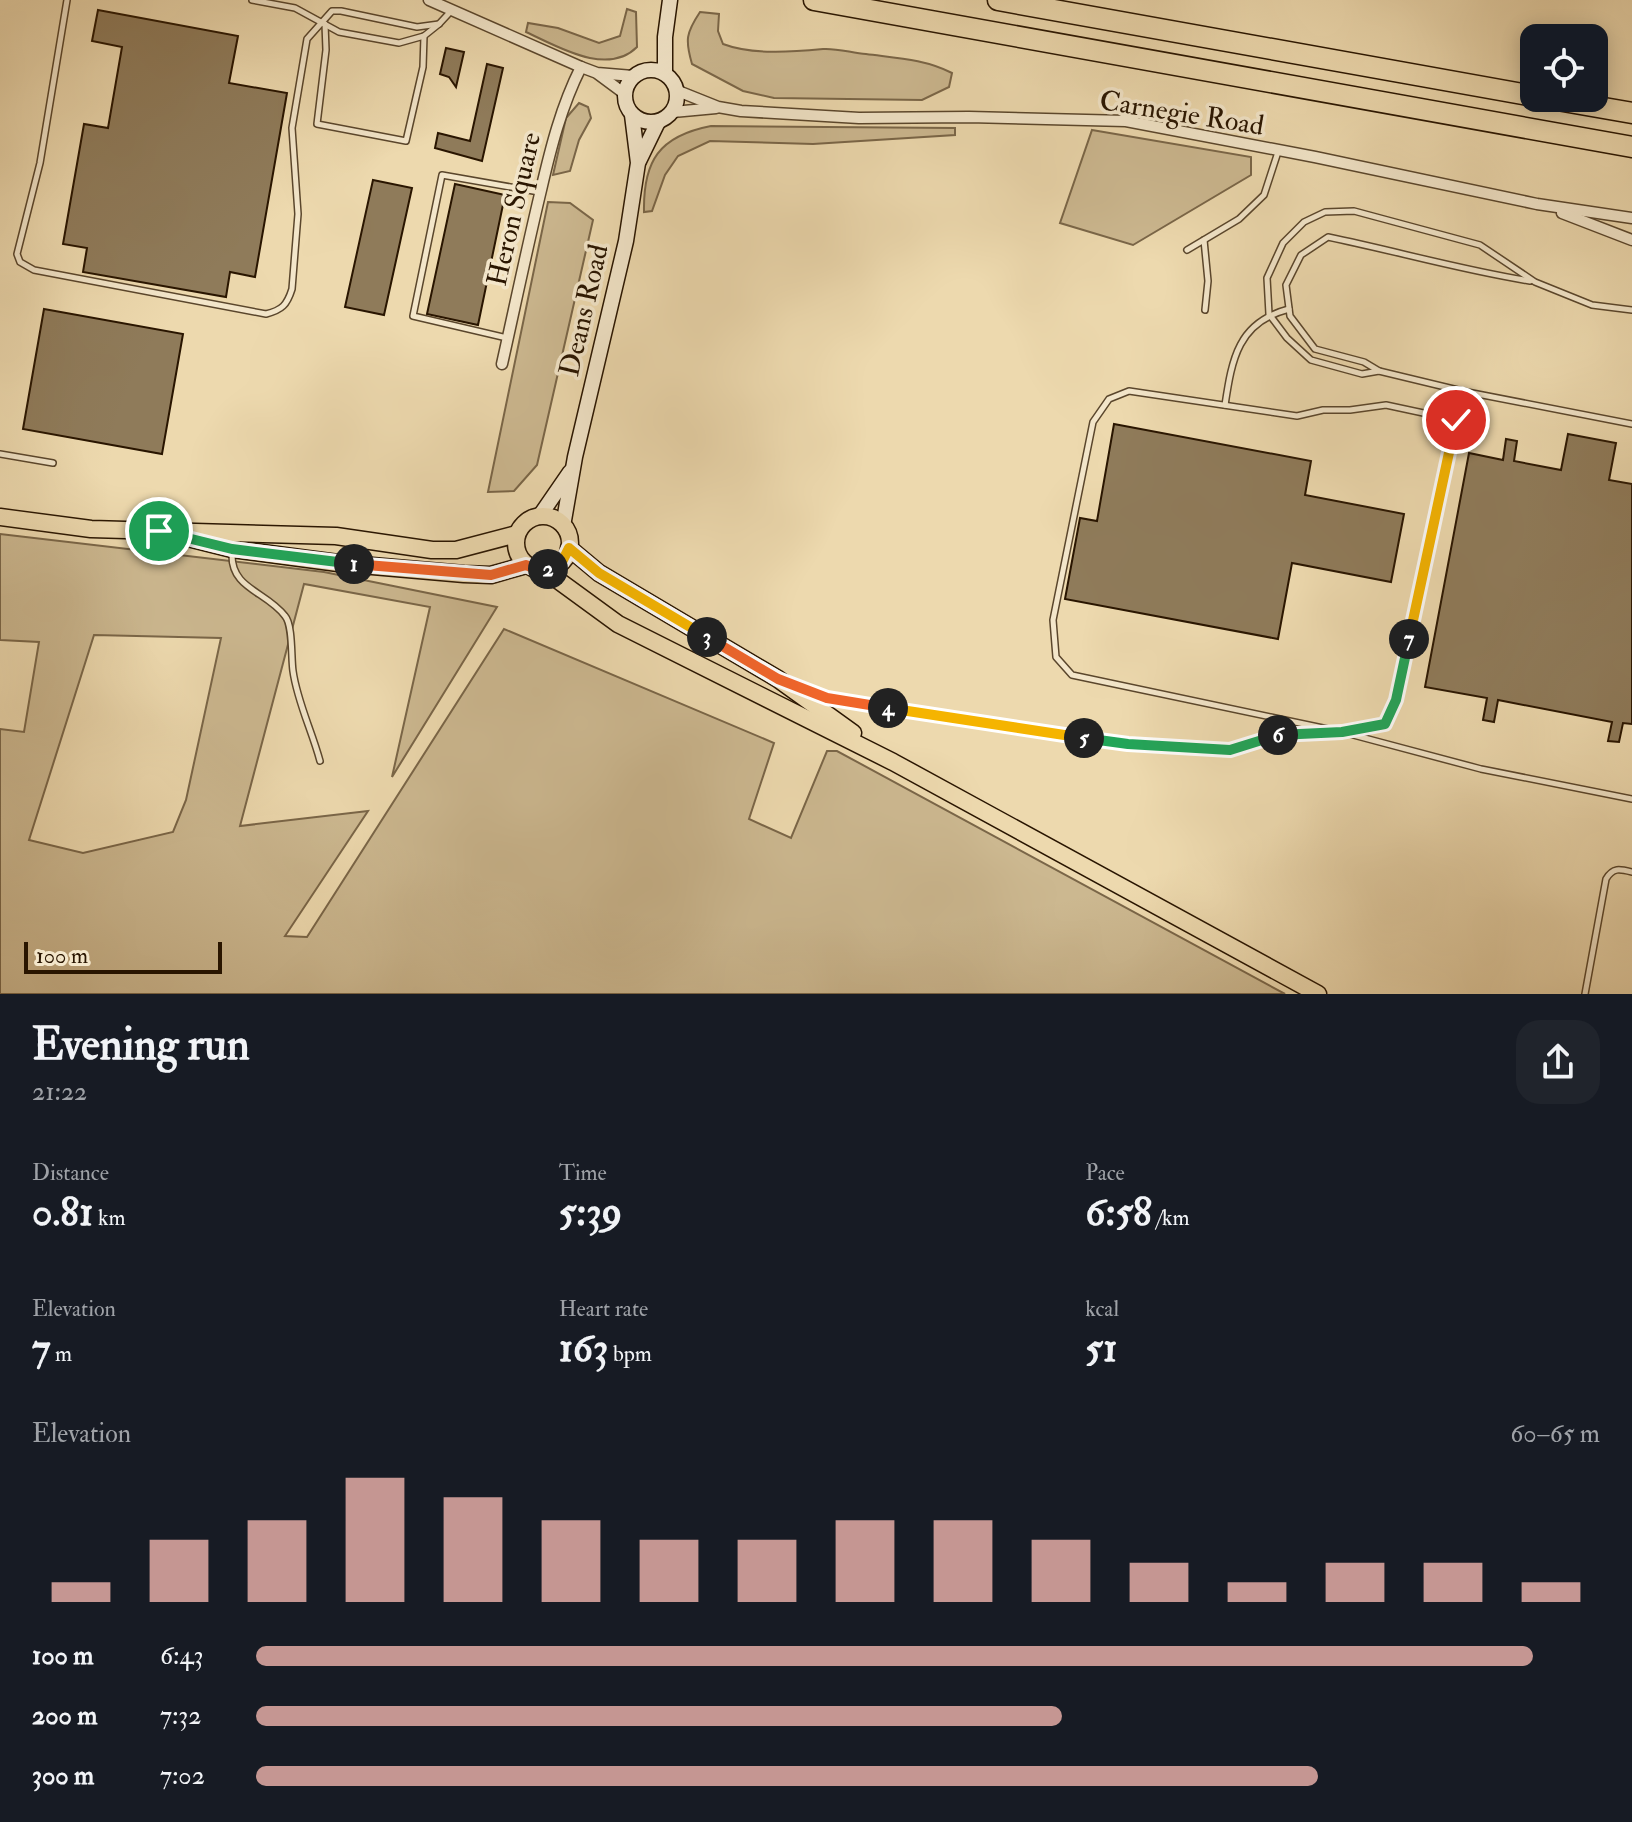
<!DOCTYPE html>
<meta charset="utf-8">
<style>
body{margin:0;font-family:"IM FELL Double Pica",serif;background:#20242c;color:#f1f3f6;height:100vh;display:flex;flex-direction:column;font-size:30px;white-space:nowrap}
*{box-sizing:border-box;margin:0}
p{font-size:26px;color:#9ea1a6}
.icon{flex:none;width:44px;height:44px;fill:none;stroke:currentColor;stroke-width:2;stroke-linecap:round;stroke-linejoin:round}
.map{position:relative;height:994px;overflow:hidden}
.drawer{display:flex;flex-direction:column;background:#171b24;flex:1}
.drawer>*{flex:none}
.controls{position:absolute;left:1520px;top:24px;display:grid;gap:16px}
.controls a{display:grid;place-items:center;width:88px;height:88px;border-radius:16px;background:#171b24;box-shadow:0 4px 20px #0003;font-size:40px}
.scale{position:absolute;left:24px;bottom:20px;width:198px;box-sizing:border-box;padding-left:8px;border:4px solid #291500;border-top:0;font-size:22px;line-height:28px;white-space:nowrap;color:#291500;-webkit-text-stroke:6px #f3e6ca;paint-order:stroke}
.pin{position:absolute;display:grid;place-items:center;width:68px;height:68px;color:#fff;margin:-34px;border:4px solid #fff;border-radius:50%;box-shadow:0 2px 8px #0007}
.km{position:absolute;width:40px;height:40px;margin:-20px;border-radius:50%;background:#222;color:#fff;font-size:22px;line-height:40px;text-align:center}
.round{display:grid;place-items:center;flex:none;width:84px;height:84px;border-radius:24px;background:#20242c}
.summary{display:flex;align-items:center;justify-content:space-between;height:136px;padding:0 32px}
h1{font-size:44px;font-weight:700;line-height:60px}
.stats{display:grid;grid-template-columns:repeat(3,1fr);gap:12px;height:136px;padding:8px 32px}
.stats div{display:grid;align-content:center}
.stats b{font-size:40px;font-weight:700}
.stats small{font-size:22px;font-weight:400}
.stats p{font-size:22px}
.chart{height:224px;padding:16px 32px}
.chart p{display:flex;justify-content:space-between}
.chart svg{width:100%;height:144px;margin-top:8px;stroke:#c59692;stroke-width:6}
ul{padding:0 32px;list-style:none;font-size:26px}
li{display:grid;grid-template-columns:128px 96px 1fr;align-items:center;height:60px}
li i{height:20px;border-radius:10px;background:#c59692}
.map>svg:first-child{display:block}
</style>
<div class="map">
<svg width="1632" height="994" viewBox="0 0 1632 994">
<rect width="100%" height="100%" fill="#edd9ae"/>
<filter id="stains"><feTurbulence type="fractalNoise" baseFrequency=".0025" numOctaves="4"/><feColorMatrix values="0 0 0 0 .2 0 0 0 0 .09 0 0 0 0 .02 0 0 0 .5 -.17"/></filter>
<radialGradient id="worn" r=".72"><stop offset=".6" stop-color="#630" stop-opacity="0"/><stop offset="1" stop-color="#630" stop-opacity=".3"/></radialGradient>
<!-- green -->
<g fill="#ccb890" stroke="#7a6648" stroke-width="2" fill-rule="evenodd">
<path d="M627,9L636,12L637,47C607,77 557,46 526,32L528,23L558,28L599,43L620,36Z"/>
<path d="M700,12L719,14L718,31L723,44C752,55 792,52 823,49C837,48 852,53 866,54C896,58 925,59 952,73L949,87L922,100L774,98L743,91L692,64C685,40 686,33 700,12Z"/>
<polygon points="579,103 588,107 591,118 579,140 570,171 553,175 566,118"/>
<path d="M711,126L955,128V135L813,144L710,141L678,156L665,175L652,211L644,212C643,161 659,136 711,126Z"/>
<polygon points="1092,130 1251,157 1251,175 1133,245 1060,223"/>
<polygon points="548,202 570,203 593,220 537,465 514,491 488,492"/>
<path d="M0,534L324,572L497,607L392,777L430,607L304,584L240,826L368,811L285,936L307,937L504,629L774,743L749,819L791,838L827,751H837L1285,994H0V729L24,732L39,642L0,640ZM94,635L221,638L186,800L173,832L83,853L29,840Z"/>
</g>
<!-- building -->
<g fill="#8f7b5a" stroke="#291500" stroke-width="2">
<polygon points="98,10 238,36 229,83 287,93 255,277 230,272 226,297 83,272 87,248 63,244 84,124 108,128 122,47 92,41"/>
<polygon points="446,48 464,52 456,87 449,77 440,74"/>
<polygon points="487,64 503,68 482,161 435,148 438,133 470,141"/>
<polygon points="373,180 412,188 384,315 345,307"/>
<polygon points="455,184 505,195 478,325 427,314"/>
<polygon points="44,309 183,334 162,454 23,429"/>
<polygon points="1114,424 1311,461 1305,495 1404,514 1391,582 1292,563 1278,639 1065,599 1080,518 1097,521"/>
<polygon points="1568,434 1616,443 1609,480 1632,484 1632,724 1623,723 1619,742 1608,741 1612,722 1498,700 1494,722 1483,720 1487,698 1425,687 1469,453 1503,460 1506,439 1517,441 1514,461 1561,470"/>
</g>
<g fill="none" stroke-linecap="round" stroke-linejoin="round">
<defs>
<g id="lane">
<path d="M67,0L40,163L17,254L20,262L34,270L266,314C282,310 287,305 292,289L298,214L292,128L307,39L332,11H341L417,27L439,24"/>
<polyline points="252,0 295,8 339,32 399,43 424,36 439,24 452,10"/>
<polyline points="325,24 326,50 317,124 406,141 423,67 424,36"/>
<polyline points="1204,240 1208,281 1205,310"/>
<polyline points="1187,250 1239,219 1264,195 1278,152"/>
<polyline points="507,338 413,316 442,175 539,192"/>
<polyline points="1379,371 1362,374 1311,360 1287,338 1269,314 1267,278 1283,243 1304,222 1325,212 1354,211 1480,245 1535,282 1592,305 1632,310"/>
<path d="M1462,391L1379,371L1364,362L1315,349L1290,316L1286,285L1301,255L1328,237C1396,251 1461,270 1530,281"/>
<path d="M1225,405C1232,359 1238,322 1289,309"/>
<polyline points="1456,420 1386,405 1350,410 1323,410 1297,416 1129,391 1109,399 1093,422 1053,620 1056,657 1072,675 1342,732 1481,769 1632,799"/>
<polyline points="0,454 53,463"/>
<path d="M232,554C231,589 266,591 285,616C293,625 291,658 293,671C297,701 312,731 320,761"/>
<polyline points="801,688 827,698 857,703 1128,744 1230,750 1274,735 1331,733"/>
<polyline points="1345,732 1385,724 1396,700 1462,391 1632,424"/>
<path d="M1585,994L1606,879C1613,867 1620,869 1632,872"/>
</g>
<g id="street">
<polyline points="429,0 581,67 597,73 633,76"/>
<polyline points="598,74 625,94"/>
<polyline points="678,91 718,107 741,111 859,118 969,117 1126,121 1315,157 1537,204 1632,218"/>
<polyline points="673,112 716,108"/>
<polyline points="1562,213 1632,240"/>
<path d="M502,364C515,306 527,248 541,190C551,147 561,107 581,67"/>
</g>
<g id="secondary">
<circle cx="651" cy="96" r="26"/>
<polyline points="665,73 665,37 670,0"/>
<polyline points="639,161 658,122"/>
<polyline points="539,517 570,472"/>
<polyline points="563,526 575,457 626,241 638,163 632,115"/>
</g>
<g id="primary">
<circle cx="543" cy="543" r="27"/>
<polyline points="0,517 91,529 336,536 432,550 456,550 517,534"/>
<polyline points="192,539 232,549 338,563 464,574 491,575 526,565"/>
<polyline points="569,548 599,573 778,679 853,733"/>
<polyline points="544,570 618,624 893,762 1318,994"/>
</g>
<g id="highway">
<polyline points="814,0 1632,147"/>
<polyline points="998,0 1534,96"/>
<polyline points="1546,98 1632,113"/>
</g>
</defs>
<!-- lane casing -->
<use href="#lane" stroke="#5a462c" stroke-width="8"/>
<!-- street casing -->
<use href="#street" stroke="#5a462c" stroke-width="13"/>
<!-- secondary casing -->
<use href="#secondary" stroke="#291500" stroke-width="17"/>
<!-- primary casing -->
<use href="#primary" stroke="#291500" stroke-width="19"/>
<!-- highway casing -->
<use href="#highway" stroke="#291500" stroke-width="23"/>
<!-- lane -->
<use href="#lane" stroke="#f3e6ca" stroke-width="5"/>
<!-- street -->
<use href="#street" stroke="#f3e6ca" stroke-width="10"/>
<!-- secondary -->
<use href="#secondary" stroke="#f3e6ca" stroke-width="14"/>
<!-- primary -->
<use href="#primary" stroke="#edd9ae" stroke-width="16"/>
<!-- highway -->
<use href="#highway" stroke="#edd9ae" stroke-width="20"/>
</g>
<g fill="none" stroke-linecap="round" stroke-linejoin="round">
<defs>
<polyline id="split-1" points="159,531 232,549 354,564"/>
<polyline id="split-2" points="354,564 491,575 526,565 537,570 548,569"/>
<polyline id="split-3" points="548,569 562,562 569,548 599,573 707,637"/>
<polyline id="split-4" points="707,637 778,679 827,698 888,708"/>
<polyline id="split-5" points="888,708 1084,738"/>
<polyline id="split-6" points="1084,738 1128,744 1230,750 1278,735"/>
<polyline id="split-7" points="1278,735 1342,732 1385,724 1396,700 1409,639"/>
<polyline id="split-8" points="1409,639 1456,420"/>
</defs>
<!-- split-1 casing -->
<use href="#split-1" stroke="#fff" stroke-width="16"/>
<!-- split-2 casing -->
<use href="#split-2" stroke="#fff" stroke-width="16"/>
<!-- split-3 casing -->
<use href="#split-3" stroke="#fff" stroke-width="16"/>
<!-- split-4 casing -->
<use href="#split-4" stroke="#fff" stroke-width="16"/>
<!-- split-5 casing -->
<use href="#split-5" stroke="#fff" stroke-width="16"/>
<!-- split-6 casing -->
<use href="#split-6" stroke="#fff" stroke-width="16"/>
<!-- split-7 casing -->
<use href="#split-7" stroke="#fff" stroke-width="16"/>
<!-- split-8 casing -->
<use href="#split-8" stroke="#fff" stroke-width="16"/>
<!-- split-1 -->
<use href="#split-1" stroke="#22a559" stroke-width="10"/>
<!-- split-2 -->
<use href="#split-2" stroke="#f0652b" stroke-width="10"/>
<!-- split-3 -->
<use href="#split-3" stroke="#f5b400" stroke-width="10"/>
<!-- split-4 -->
<use href="#split-4" stroke="#f0652b" stroke-width="10"/>
<!-- split-5 -->
<use href="#split-5" stroke="#f5b400" stroke-width="10"/>
<!-- split-6 -->
<use href="#split-6" stroke="#22a559" stroke-width="10"/>
<!-- split-7 -->
<use href="#split-7" stroke="#22a559" stroke-width="10"/>
<!-- split-8 -->
<use href="#split-8" stroke="#f5b400" stroke-width="10"/>
</g>
<g text-anchor="middle" stroke-width="7" stroke-linejoin="round" paint-order="stroke">
<!-- street labels -->
<g font-size="28" fill="#291500" stroke="#f3e6ca">
<text transform="translate(1182 112) rotate(9)" y="10">Carnegie Road</text>
<text transform="translate(513 209) rotate(-77)" y="10">Heron Square</text>
<text transform="translate(583 310) rotate(-77)" y="10">Deans Road</text>
</g>
</g>
<rect width="100%" height="100%" filter="url(#stains)"/>
<rect width="100%" height="100%" fill="url(#worn)"/>
</svg>
<div class="controls">
<a><svg class="icon" aria-label="locate" viewBox="0 0 24 24"><circle cx="12" cy="12" r="6"/><path d="M12 2v4M12 18v4M2 12h4M18 12h4"/></svg></a>
</div>
<div class="scale">100 m</div>
<div class="pin" style="left:159px;top:531px;background:#1e9e55"><svg class="icon" aria-label="arrive" viewBox="0 0 24 24"><path d="M6 21V4h12l-3 4 3 4H6"/></svg></div>
<div class="pin" style="left:1456px;top:420px;background:#d93025"><svg class="icon" aria-label="check" viewBox="0 0 24 24"><path d="M5 12l5 5 9-10"/></svg></div>
<b class="km" style="left:354px;top:564px">1</b>
<b class="km" style="left:548px;top:569px">2</b>
<b class="km" style="left:707px;top:637px">3</b>
<b class="km" style="left:888px;top:708px">4</b>
<b class="km" style="left:1084px;top:738px">5</b>
<b class="km" style="left:1278px;top:735px">6</b>
<b class="km" style="left:1409px;top:639px">7</b>
</div>
<section class="drawer">
<div class="summary"><div><h1>Evening run</h1><p>21:22</p></div><a class="round"><svg class="icon" aria-label="share" viewBox="0 0 24 24"><path d="M12 15V3M7 8l5-5 5 5M5 13v7h14v-7"/></svg></a></div>
<div class="stats">
<div><p>Distance</p><b>0.81<small> km</small></b></div>
<div><p>Time</p><b>5:39</b></div>
<div><p>Pace</p><b>6:58<small> /km</small></b></div>
</div>
<div class="stats">
<div><p>Elevation</p><b>7<small> m</small></b></div>
<div><p>Heart rate</p><b>163<small> bpm</small></b></div>
<div><p>kcal</p><b>51</b></div>
</div>
<div class="chart"><p><span>Elevation</span>60–65 m</p>
<svg viewBox="0 0 160 44" preserveAspectRatio="none"><path d="M5 44V38M15 44V25M25 44V19M35 44V6M45 44V12M55 44V19M65 44V25M75 44V25M85 44V19M95 44V19M105 44V25M115 44V32M125 44V38M135 44V32M145 44V32M155 44V38"/></svg>
</div>
<ul>
<li><b>100 m</b>6:43<i style="width:95%"></i></li>
<li><b>200 m</b>7:32<i style="width:60%"></i></li>
<li><b>300 m</b>7:02<i style="width:79%"></i></li>
</ul>
</section>
